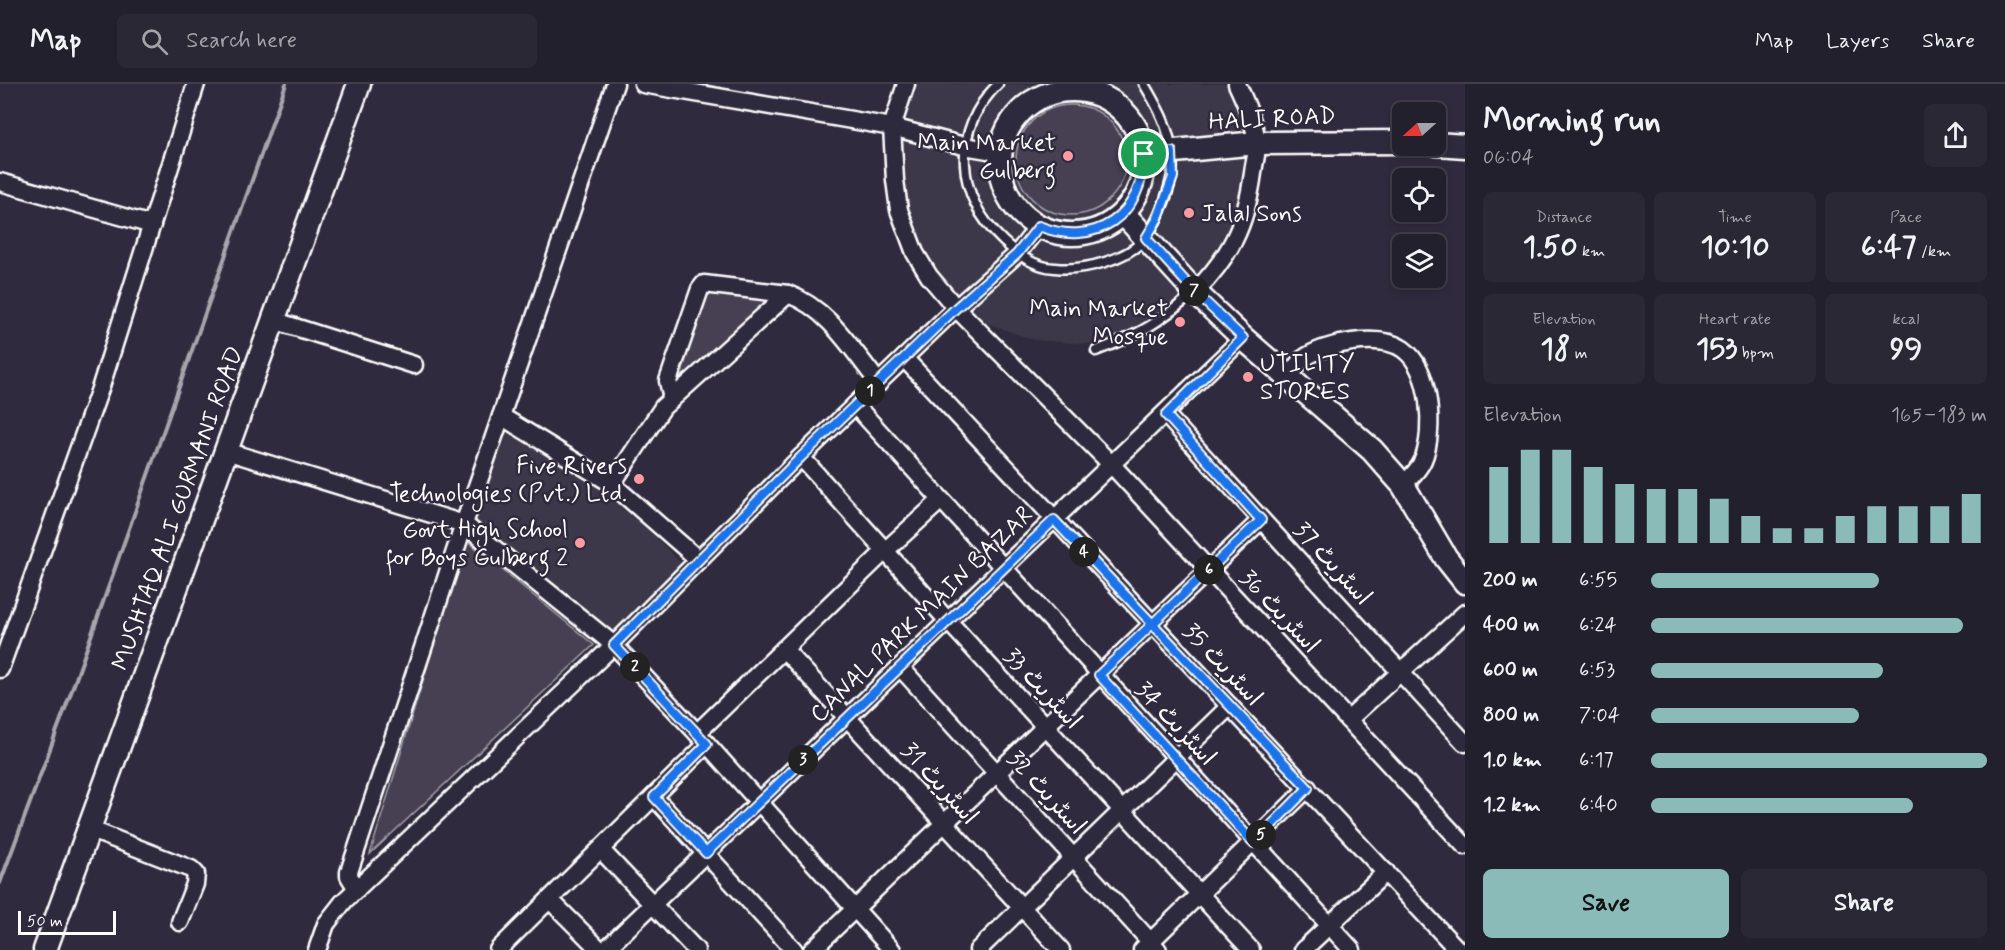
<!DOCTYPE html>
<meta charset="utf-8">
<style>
body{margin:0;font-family:Mynerve,"Playpen Sans Arabic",sans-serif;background:#2b2836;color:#f1f3f6;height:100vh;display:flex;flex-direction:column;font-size:22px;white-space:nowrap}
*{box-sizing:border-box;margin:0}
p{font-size:20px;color:#a3a3aa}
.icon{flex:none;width:33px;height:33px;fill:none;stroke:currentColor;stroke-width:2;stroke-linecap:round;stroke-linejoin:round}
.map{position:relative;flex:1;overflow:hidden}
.panel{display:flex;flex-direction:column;background:#23202e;width:540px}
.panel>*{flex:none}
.needle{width:39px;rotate:249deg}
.fabs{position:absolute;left:1392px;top:18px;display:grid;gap:12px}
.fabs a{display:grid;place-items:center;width:54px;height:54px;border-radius:9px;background:#23202e;box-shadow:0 3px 9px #0003,0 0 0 2px #403e4a;font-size:30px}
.scale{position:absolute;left:18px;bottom:15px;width:98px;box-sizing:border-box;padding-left:6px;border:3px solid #fff;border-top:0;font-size:16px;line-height:21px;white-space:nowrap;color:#fff;-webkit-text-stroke:4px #2f2a3d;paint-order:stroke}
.pin{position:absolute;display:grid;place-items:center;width:51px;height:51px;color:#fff;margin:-26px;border:3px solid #fff;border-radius:50%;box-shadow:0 2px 6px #0007}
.km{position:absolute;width:30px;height:30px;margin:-15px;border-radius:50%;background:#222;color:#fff;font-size:16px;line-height:30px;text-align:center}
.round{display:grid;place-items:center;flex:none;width:63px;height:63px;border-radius:9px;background:#2b2836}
.headline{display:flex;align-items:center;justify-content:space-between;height:102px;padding:0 18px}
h1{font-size:33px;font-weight:700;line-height:45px}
.figures{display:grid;grid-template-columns:repeat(3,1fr);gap:9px;height:102px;padding:6px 18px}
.figures div{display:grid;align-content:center;border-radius:9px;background:#2b2836;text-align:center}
.figures b{font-size:30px;font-weight:700}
.figures small{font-size:16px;font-weight:400}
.figures p{font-size:16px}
.chart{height:168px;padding:12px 18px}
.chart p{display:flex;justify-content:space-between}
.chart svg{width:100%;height:108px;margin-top:6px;stroke:#8bbbb9;stroke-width:6}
.cta{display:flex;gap:12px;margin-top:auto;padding:12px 18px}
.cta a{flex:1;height:69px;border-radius:9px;background:#8bbbb9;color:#111;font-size:24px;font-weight:700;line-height:69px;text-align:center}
.cta a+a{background:#2b2836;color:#f1f3f6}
ul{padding:0 18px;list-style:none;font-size:20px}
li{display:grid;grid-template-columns:96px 72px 1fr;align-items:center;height:45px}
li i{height:15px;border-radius:8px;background:#8bbbb9}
header{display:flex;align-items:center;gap:36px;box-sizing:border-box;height:84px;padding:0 30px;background:#23202e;border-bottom:2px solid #403e4a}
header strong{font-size:28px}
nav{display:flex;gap:33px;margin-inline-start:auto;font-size:21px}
.search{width:420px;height:54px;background:#2b2836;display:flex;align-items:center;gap:15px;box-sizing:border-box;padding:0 21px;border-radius:9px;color:#a3a3aa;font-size:22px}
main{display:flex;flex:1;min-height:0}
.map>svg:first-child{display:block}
</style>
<header>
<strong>Map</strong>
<div class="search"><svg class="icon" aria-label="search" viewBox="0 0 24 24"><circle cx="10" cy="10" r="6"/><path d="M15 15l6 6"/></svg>Search here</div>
<nav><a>Map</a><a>Layers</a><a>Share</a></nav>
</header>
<main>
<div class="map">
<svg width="1465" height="866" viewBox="0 0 1465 866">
<rect width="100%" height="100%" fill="#2f2a3d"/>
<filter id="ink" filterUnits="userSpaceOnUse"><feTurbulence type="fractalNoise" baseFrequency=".0167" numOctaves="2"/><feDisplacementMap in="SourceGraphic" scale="12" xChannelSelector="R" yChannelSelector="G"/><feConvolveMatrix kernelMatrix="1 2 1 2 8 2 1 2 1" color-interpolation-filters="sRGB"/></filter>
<g filter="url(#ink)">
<!-- built -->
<g fill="#3c3749">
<polygon points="903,0 1240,0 1257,89 1220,187 1183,223 1137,249 1086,260 1034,256 984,238 942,207 891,117"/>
<polygon points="504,345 621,418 682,480 615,550 472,438"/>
</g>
<!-- green -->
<g fill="#464152" stroke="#a2a0a8" stroke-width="1.5">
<circle cx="1071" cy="76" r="55"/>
<polygon points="706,204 776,215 680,299 701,210"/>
<polygon points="466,456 594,561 370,770"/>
</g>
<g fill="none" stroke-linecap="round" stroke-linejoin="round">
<!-- stream -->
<polyline stroke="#a7a6ad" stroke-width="4" points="0,799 72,606 286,0"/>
<defs>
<g id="lane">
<path d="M998,0C951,47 955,112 1003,157C1017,170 1034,183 1055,184C1083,187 1129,176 1147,152C1155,141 1160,129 1165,116C1171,99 1174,85 1172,67C1168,41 1157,22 1144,0"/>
<path d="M1096,267C1139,251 1160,238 1195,208"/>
</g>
<g id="street">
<polyline points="643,0 892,43 964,62 1000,68"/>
<polyline points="906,0 892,43 895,96 899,126 915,169 929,192 956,224 1112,381 1465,762"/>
<polyline points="0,98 152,141"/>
<path d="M1195,208C1231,171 1246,141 1253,89C1254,79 1258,67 1257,57C1254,38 1245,17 1237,0"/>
<polyline points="273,236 414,281"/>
<polyline points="904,274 1458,866"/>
<path d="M1290,293C1294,287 1297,279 1303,275C1324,259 1380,249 1403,265C1431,285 1435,347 1423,376C1419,386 1410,394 1403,401"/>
<path d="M672,315L668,297L700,205L704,200L788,210C829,225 852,266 879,299"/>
<polyline points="855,321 1352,866"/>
<polyline points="1166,331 1465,659"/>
<polyline points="501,332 612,400 699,476"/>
<polyline points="226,367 464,440 614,561 697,649 892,866"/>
<polyline points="801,373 948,537 1251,866"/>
<polyline points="612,400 663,323 788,210"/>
<polyline points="784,565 1061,866"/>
<polyline points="900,583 1158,866"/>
<polyline points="0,585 101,302 196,0"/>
<polyline points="1348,636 1465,529"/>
<polyline points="697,649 886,466 940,417"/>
<polyline points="654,713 794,866"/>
<polyline points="89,745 191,785 196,790 195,800 180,838"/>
<polyline points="601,766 696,866"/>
<polyline points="357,805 349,792 349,788 464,440 615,0"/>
<polyline points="550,816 600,866"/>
<polyline points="317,866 326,840 344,817 614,561 801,373 956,224 1017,170 1039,142"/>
<polyline points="498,866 707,660"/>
<polyline points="605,866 1243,254"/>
<polyline points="812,866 1261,436"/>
<polyline points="978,866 1230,622"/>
<polyline points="1142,866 1308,704"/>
<polyline points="1303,866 1386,788"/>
</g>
<g id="secondary">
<circle cx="1072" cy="78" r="72"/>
<polyline points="1436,60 1465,62"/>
<polyline points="1144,70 1257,59 1402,58"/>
<polyline points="1123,129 1195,208 1243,254 1372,366 1403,401 1446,474 1465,498"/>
<polyline points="45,866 359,0"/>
</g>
</defs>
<!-- lane casing -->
<use href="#lane" stroke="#fff" stroke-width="13"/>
<!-- street casing -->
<use href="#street" stroke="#fff" stroke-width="21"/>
<!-- secondary casing -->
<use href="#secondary" stroke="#fff" stroke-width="27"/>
<!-- lane -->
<use href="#lane" stroke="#2f2a3d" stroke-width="8"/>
<!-- street -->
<use href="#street" stroke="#2f2a3d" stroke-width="16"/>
<!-- secondary -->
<use href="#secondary" stroke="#2f2a3d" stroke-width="22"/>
</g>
</g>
<g fill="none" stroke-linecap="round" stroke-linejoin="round" filter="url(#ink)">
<defs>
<path id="route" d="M1144,70C1144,131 1095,165 1039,142L1017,170L956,224L801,373L614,561L707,660L654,713L706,769L1054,436C1139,525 1223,615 1308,704L1254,759L1099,591L1261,436L1166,331L1243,254L1195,208L1146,154L1158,134L1173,93L1172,68L1144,70"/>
</defs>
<!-- route casing -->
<use href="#route" stroke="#fff" stroke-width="12"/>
<!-- route -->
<use href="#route" stroke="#1a73e8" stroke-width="8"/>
</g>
<!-- markers -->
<g fill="#ff9aa2" stroke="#2f2a3d" stroke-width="2">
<circle cx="1068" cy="72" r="6"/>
<circle cx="1189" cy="129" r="6"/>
<circle cx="1180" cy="238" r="6"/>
<circle cx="1248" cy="293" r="6"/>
<circle cx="639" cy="395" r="6"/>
<circle cx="580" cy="459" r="6"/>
</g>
<g text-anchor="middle" stroke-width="5" stroke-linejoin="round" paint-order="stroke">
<!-- street labels -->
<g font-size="24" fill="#fff" stroke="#2f2a3d">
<text transform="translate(1272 34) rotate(-3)" y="8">HALI ROAD</text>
<text transform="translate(177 424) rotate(-70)" y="8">MUSHTAQ ALI GURMANI ROAD</text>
<text transform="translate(1333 479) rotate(48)" y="8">اسٹریٹ 37</text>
<text transform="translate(1280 527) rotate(47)" y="8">اسٹریٹ 36</text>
<text transform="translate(921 530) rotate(-44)" y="8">CANAL PARK MAIN BAZAR</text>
<text transform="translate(1223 580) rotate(47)" y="8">اسٹریٹ 35</text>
<text transform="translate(1043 604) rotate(47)" y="8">اسٹریٹ 33</text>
<text transform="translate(1176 639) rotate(47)" y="8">اسٹریٹ 34</text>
<text transform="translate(940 699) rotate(48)" y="8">اسٹریٹ 31</text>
<text transform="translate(1047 708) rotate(48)" y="8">اسٹریٹ 32</text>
</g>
<!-- poi labels -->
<g font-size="24" fill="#fff" stroke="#2f2a3d" text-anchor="end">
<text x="1056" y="66">Main Market<tspan x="1056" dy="28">Gulberg</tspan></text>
<text x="1201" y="137" text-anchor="start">Jalal Sons</text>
<text x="1168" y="232">Main Market<tspan x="1168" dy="28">Mosque</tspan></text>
<text x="1260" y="287" text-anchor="start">UTILITY<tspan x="1260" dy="28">STORES</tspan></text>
<text x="627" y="389">Five Rivers<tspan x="627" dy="28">Technologies (Pvt.) Ltd.</tspan></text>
<text x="568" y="453">Govt High School<tspan x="568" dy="28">for Boys Gulberg 2</tspan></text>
</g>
</g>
</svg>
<div class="fabs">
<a><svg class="needle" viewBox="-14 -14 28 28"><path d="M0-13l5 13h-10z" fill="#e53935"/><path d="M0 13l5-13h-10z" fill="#a3a3aa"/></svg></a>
<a><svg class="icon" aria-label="locate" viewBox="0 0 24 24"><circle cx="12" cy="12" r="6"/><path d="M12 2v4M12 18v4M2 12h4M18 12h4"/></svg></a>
<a><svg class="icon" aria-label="layers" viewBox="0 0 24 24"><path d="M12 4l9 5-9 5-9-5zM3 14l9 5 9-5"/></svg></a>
</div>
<div class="scale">50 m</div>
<div class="pin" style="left:1144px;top:70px;background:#1e9e55"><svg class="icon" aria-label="arrive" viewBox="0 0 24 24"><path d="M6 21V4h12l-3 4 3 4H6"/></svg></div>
<b class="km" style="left:870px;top:307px">1</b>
<b class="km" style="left:635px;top:583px">2</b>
<b class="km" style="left:803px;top:676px">3</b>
<b class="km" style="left:1084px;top:468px">4</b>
<b class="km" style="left:1261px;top:751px">5</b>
<b class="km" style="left:1209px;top:486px">6</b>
<b class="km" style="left:1194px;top:207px">7</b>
</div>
<section class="panel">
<div class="headline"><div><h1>Morning run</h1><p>06:04</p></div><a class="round"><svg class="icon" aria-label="share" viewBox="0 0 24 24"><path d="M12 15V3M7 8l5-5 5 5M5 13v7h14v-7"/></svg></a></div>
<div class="figures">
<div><p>Distance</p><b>1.50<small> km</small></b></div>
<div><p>Time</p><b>10:10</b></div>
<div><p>Pace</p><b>6:47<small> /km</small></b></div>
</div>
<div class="figures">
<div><p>Elevation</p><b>18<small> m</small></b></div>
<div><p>Heart rate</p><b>153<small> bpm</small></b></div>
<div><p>kcal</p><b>99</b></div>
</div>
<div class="chart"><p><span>Elevation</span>165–183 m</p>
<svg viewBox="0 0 160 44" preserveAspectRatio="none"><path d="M5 44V13M15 44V6M25 44V6M35 44V13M45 44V20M55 44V22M65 44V22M75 44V26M85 44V33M95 44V38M105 44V38M115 44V33M125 44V29M135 44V29M145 44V29M155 44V24"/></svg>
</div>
<ul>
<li><b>200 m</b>6:55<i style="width:68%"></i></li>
<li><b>400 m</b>6:24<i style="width:93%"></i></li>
<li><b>600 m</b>6:53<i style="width:69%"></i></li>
<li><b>800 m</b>7:04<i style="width:62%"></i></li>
<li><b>1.0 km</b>6:17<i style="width:100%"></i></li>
<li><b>1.2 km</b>6:40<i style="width:78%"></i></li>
</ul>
<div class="cta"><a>Save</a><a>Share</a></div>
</section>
</main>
